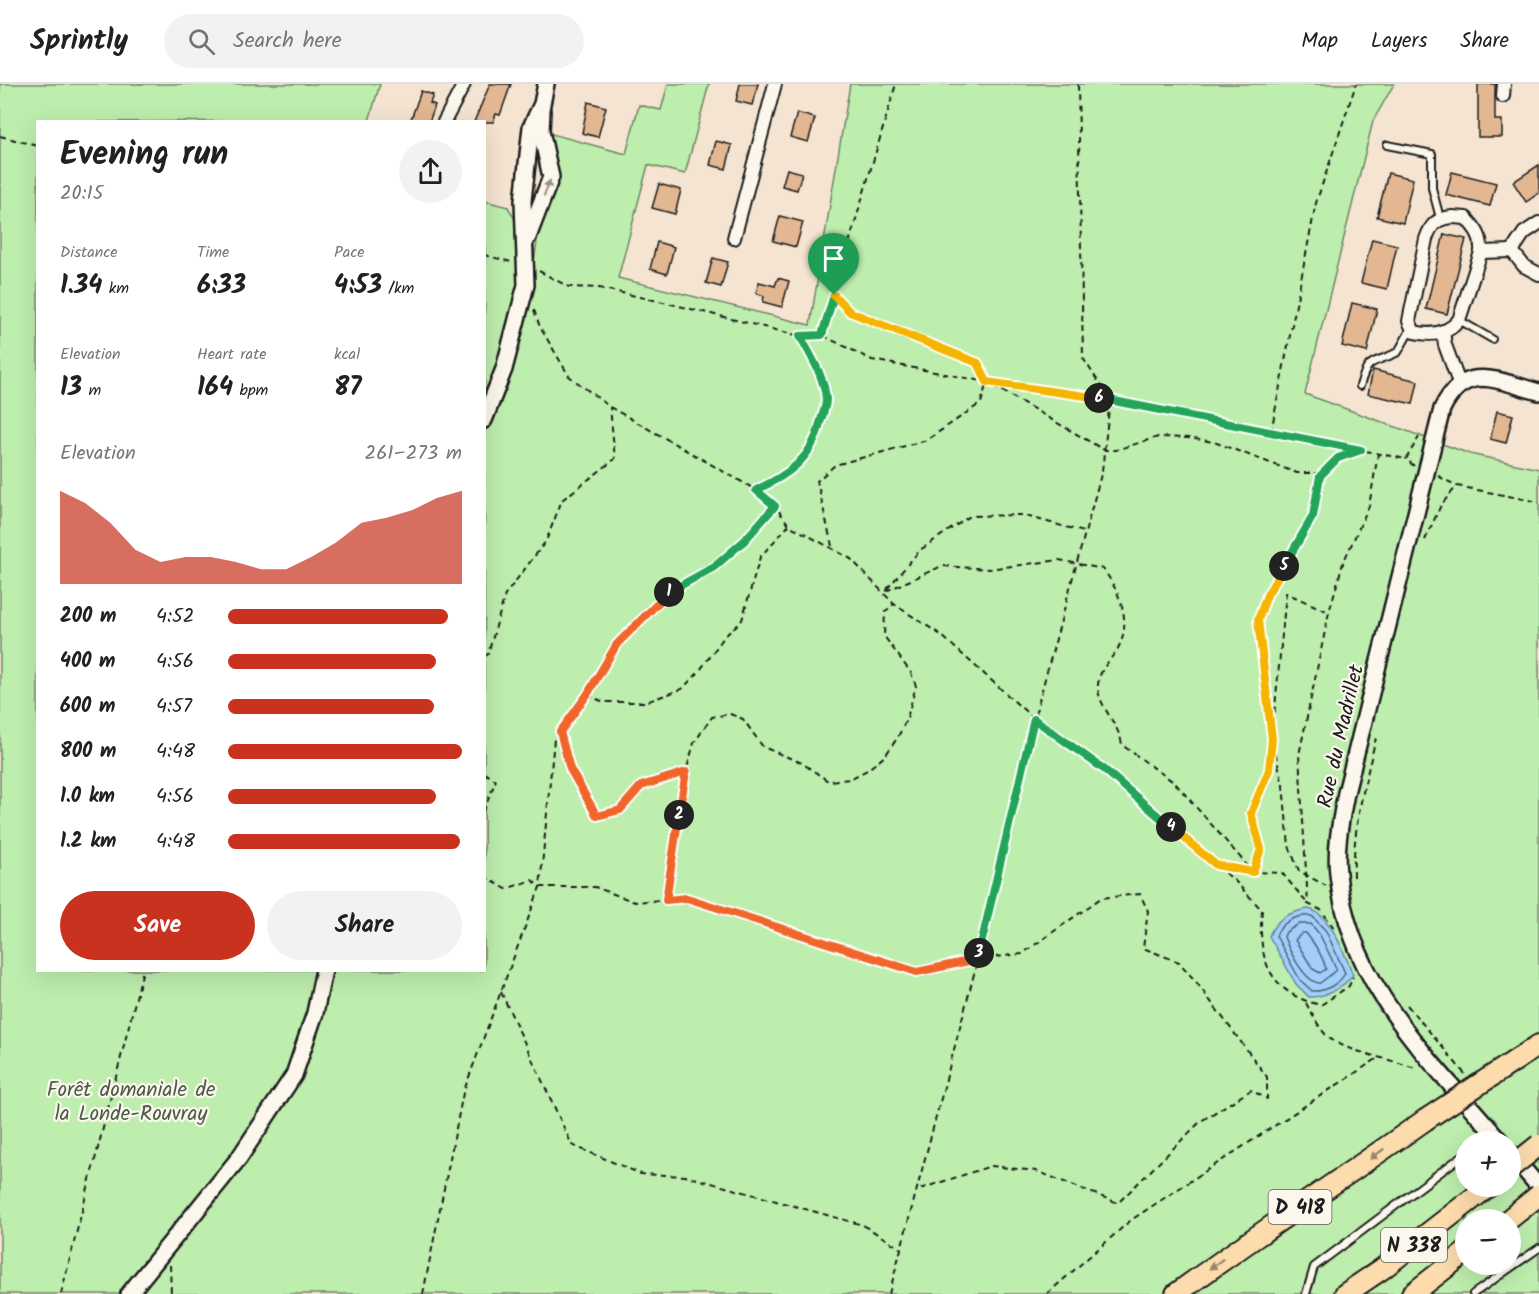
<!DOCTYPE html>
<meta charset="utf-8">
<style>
body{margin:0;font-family:Kalam,sans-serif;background:#f2f2f2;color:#202124;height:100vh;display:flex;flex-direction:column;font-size:22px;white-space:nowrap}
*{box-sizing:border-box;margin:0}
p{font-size:20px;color:#757577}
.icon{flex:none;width:33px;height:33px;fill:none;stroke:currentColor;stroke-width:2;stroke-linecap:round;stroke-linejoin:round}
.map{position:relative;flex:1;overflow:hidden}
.details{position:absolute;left:36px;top:36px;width:450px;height:852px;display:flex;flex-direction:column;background:#fff;border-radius:0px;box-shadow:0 6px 24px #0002}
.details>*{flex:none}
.tools{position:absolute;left:1455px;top:1047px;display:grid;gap:12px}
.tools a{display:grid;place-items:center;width:66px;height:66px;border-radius:50%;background:#fff;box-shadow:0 6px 24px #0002;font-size:30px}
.pin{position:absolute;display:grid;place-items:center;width:51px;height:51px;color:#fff;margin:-62px -26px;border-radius:50% 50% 50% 0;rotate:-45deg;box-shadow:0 0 6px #0007}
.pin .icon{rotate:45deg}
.km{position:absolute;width:30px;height:30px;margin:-15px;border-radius:50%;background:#222;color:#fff;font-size:16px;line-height:30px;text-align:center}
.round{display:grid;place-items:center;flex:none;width:63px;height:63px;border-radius:32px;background:#f2f2f2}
.summary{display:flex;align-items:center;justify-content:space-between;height:102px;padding:0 24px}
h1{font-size:33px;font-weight:700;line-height:45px}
.stats{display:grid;grid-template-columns:repeat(3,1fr);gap:9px;height:102px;padding:6px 24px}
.stats div{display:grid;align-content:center}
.stats b{font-size:26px;font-weight:700}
.stats small{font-size:16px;font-weight:400}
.stats p{font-size:16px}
.chart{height:168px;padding:12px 24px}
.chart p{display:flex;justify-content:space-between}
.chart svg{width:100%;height:108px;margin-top:6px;fill:#c8321e;opacity:.7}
.action{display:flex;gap:12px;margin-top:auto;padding:12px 24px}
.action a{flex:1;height:69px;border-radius:36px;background:#c8321e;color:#fff;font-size:24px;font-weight:700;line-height:69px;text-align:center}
.action a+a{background:#f2f2f2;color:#202124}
ul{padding:0 24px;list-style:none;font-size:20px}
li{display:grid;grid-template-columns:96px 72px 1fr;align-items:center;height:45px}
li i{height:15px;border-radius:8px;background:#c8321e}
header{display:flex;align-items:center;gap:36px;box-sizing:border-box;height:84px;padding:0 30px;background:#fff;border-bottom:2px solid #e0e0e0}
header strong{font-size:28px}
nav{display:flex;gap:33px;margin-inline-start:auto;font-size:21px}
.search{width:420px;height:54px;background:#f2f2f2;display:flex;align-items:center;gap:15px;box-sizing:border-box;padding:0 21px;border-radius:33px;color:#757577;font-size:22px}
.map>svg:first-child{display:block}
</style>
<header>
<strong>Sprintly</strong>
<div class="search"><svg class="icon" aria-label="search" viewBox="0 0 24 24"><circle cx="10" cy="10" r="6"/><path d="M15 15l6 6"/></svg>Search here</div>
<nav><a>Map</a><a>Layers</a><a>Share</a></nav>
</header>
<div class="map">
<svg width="1539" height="1210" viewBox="0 0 1539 1210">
<rect width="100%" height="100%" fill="#f4e4d1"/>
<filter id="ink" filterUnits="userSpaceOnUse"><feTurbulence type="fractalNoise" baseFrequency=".0167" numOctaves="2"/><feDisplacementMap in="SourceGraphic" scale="12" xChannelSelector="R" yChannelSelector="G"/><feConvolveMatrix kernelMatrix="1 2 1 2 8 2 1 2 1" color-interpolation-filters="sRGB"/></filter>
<g filter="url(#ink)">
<!-- green -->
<path fill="#bdeead" stroke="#6c8564" stroke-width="1.5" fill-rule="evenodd" d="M0,0H380L369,37L38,38V886H484L485,117L508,123L535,172L540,135L557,103V83L548,49L626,70L639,21L661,26L668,0H709L685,90L648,81L618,194L810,241L850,0H1394L1373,37L1305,310L1470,370L1539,385V1210H0ZM1466,1058H1510V1102H1466ZM1466,1136H1510V1180H1466Z"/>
<!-- water -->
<path fill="#a1cefb" stroke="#6c87a2" stroke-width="1.5" d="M1308,825C1330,828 1346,873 1353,891C1341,905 1327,913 1309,913L1296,900L1269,852C1276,834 1290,828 1308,825Z"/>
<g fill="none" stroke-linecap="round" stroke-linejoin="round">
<!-- shore -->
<g stroke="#516375" stroke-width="1.5">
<path d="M1312,832L1326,847L1345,889C1340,900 1324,908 1312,907L1300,896L1276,852C1281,838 1297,830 1312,832Z"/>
<path d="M1299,840H1311L1320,851L1337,886L1320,899C1305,899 1289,866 1284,853L1286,848Z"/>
<path d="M1302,849H1306C1314,859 1323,872 1326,885L1320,889L1313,885L1295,856Z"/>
</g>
</g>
<!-- building -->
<g fill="#e2b792" stroke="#1c1c1c" stroke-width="1.5">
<polygon points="490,0 511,0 500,31 496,30 493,38 474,38"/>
<polygon points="740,0 758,0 752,21 736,17"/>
<polygon points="1478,0 1495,0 1495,36 1502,36 1502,53 1478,53"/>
<polygon points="421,7 433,11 430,19 435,21 429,38 410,38"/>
<polygon points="588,18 606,23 598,53 582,49"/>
<polygon points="797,29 815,34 808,58 790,53"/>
<polygon points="716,57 732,61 726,85 710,81"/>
<polygon points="1539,81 1539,109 1526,118 1513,98"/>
<polygon points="787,85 802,89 797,106 782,102"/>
<polygon points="1452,88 1496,99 1490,122 1446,111"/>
<polygon points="1388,89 1413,95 1403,139 1377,133"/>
<polygon points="659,100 681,106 675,130 652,124"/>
<polygon points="780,132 803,138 796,163 773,157"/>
<polygon points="1444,150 1466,155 1447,230 1426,225"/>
<polygon points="1372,155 1397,161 1387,205 1361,199"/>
<polygon points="657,158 674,163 667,190 650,185"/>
<polygon points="713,174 728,178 721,203 706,199"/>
<polygon points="778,194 789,197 782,223 763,218 764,212 756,209 759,198 775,202"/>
<polygon points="1352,219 1377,225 1367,268 1342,262"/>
<polygon points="1373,286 1418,297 1413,320 1368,310"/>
<polygon points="1497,327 1513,331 1506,359 1490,355"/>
</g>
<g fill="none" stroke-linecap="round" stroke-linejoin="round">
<defs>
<g id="service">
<polyline points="1387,61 1432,70 1432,104 1440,134"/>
<polyline points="1459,236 1492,255"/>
<path d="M1360,302C1369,271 1373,281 1398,268L1412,243"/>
<polyline points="1481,1058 1492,1048"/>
<polyline points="1306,1210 1314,1183 1466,1069"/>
<polyline points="1473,1210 1539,1164"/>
</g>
<g id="minor">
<polyline points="1503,12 1504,0"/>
<polyline points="444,38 464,0"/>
<path d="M1453,133L1466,134C1476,145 1482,152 1481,168L1459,236C1448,250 1431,252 1414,248L1409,237L1426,155C1431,140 1437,134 1453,133Z"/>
<polyline points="734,154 775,0"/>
<polyline points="1512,167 1524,149 1539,139"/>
<polyline points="1512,167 1524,182 1539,190"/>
<polyline points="1481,168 1512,167"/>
<polyline points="1443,247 1445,261 1459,299"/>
</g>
<g id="tertiary">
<polyline points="528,153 551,93 541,47 542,27"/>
<polyline points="484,336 504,285 526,201 523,117 531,43 542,20 546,0"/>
<path d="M1501,1058C1432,977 1349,902 1338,790C1335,763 1341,735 1346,709L1442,325C1465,277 1497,297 1539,308"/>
<polyline points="1510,1069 1539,1103"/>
<polyline points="129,1210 239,1074 294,991 315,929 324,886"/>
</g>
<g id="trunk">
<polyline points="1519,974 1539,961"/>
<path d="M1176,1210C1257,1150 1342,1095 1425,1036"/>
<polyline points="1345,1210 1382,1185 1489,1102"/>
<polyline points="1412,1210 1466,1168"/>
</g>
</defs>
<!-- service casing -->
<use href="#service" stroke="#1c1c1c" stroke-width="10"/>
<!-- minor casing -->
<use href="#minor" stroke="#1c1c1c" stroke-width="16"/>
<!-- tertiary casing -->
<use href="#tertiary" stroke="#1c1c1c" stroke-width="20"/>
<!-- trunk casing -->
<use href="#trunk" stroke="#1c1c1c" stroke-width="24"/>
<!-- path -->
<g stroke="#1c1c1c" stroke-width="2" stroke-dasharray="6 4.5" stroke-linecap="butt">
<polyline points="0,52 38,62"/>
<polyline points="484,171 511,178"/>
<polyline points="539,187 569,203 599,204 659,217 800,252 822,251 872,276 987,298 1110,316 1406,375"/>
<polyline points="834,211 850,227 978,279 987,298 1104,366 1116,366 1158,353 1188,354 1214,358 1297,389 1322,389"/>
<path d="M534,226L540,243L569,292L610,323L756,406L775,422L789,441L851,475L894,520L941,551L1034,635L1105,686L1235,797L1262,826C1257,874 1269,910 1321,921L1349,902L1353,893"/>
<polyline points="822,250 896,0"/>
<polyline points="1271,348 1316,119 1356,0"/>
<polyline points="1414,382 1406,375 1419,353"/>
<polyline points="1438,392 1457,402 1539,418"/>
<path d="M758,406C789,391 812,374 821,338C822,332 826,323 825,316C824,293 811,272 800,252"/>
<polyline points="1425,456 1441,421 1457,402"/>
<polyline points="832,462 817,397 835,381 927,356 981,319 987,298"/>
<polyline points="887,505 920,466 970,432 1022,431 1084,448"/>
<path d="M886,507L942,482L989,485L1059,476L1103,485C1120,508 1133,539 1117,566C1109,578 1098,587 1098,602C1097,621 1120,641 1122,661L1175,699L1253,788L1261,766L1251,729L1269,686L1286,509L1329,528"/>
<polyline points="484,573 488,570 505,511 546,457 562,416 615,375 610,323"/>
<polyline points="587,611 604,618 646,618 682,605 698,589 724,553 742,536 760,473 789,441"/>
<polyline points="561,650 570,685 597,732 620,726 641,702 686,688 694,659 712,633 730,630 743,635 763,663 802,679 828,697 850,695 867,686 885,672 898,653 907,634 916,602 911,589 884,552 885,528 894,520"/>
<polyline points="1271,651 1258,536 1267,511 1313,432 1320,392 1338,374 1359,367"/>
<polyline points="1273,659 1283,701 1289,762 1299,787 1326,802"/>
<polyline points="484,689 496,696 484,726"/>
<polyline points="1219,782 1253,788 1282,789 1307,819"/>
<polyline points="484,792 506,805 532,796 540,803 595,803 635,818 686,814 917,888 978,875 1022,870 1101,814 1140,810 1148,827 1143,864 1179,878 1197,899 1267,993 1267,1015 1251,1006 1201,1037 1118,1119 1036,1087 991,1082 917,1106"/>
<path d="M1354,793C1352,745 1365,699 1376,654"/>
<polyline points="666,816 686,688"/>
<polyline points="1334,844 1321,826 1308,820 1299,671 1329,528 1343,479 1369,422 1378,370"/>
<polyline points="501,908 572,1061 641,1090 686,1092 863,1141 900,1164"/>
<path d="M1306,919C1312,930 1318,942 1326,951C1340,967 1397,976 1417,985"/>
<polyline points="1407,921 1465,990"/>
<polyline points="170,1181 171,1210"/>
<polyline points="61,1210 143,886"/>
<polyline points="423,1210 463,1009 540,803 554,655 587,611 617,559 639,535 670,508 714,483 744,457 775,422"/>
<polyline points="889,1210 978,875 1034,635 1102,387 1110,316 1083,274 1078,0"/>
<polyline points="1047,1210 1131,1136 1378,974"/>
</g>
<!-- service -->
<use href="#service" stroke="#fbf7ec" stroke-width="6"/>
<!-- minor -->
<use href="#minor" stroke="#fbf7ec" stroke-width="12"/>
<!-- tertiary -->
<use href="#tertiary" stroke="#fbf7ec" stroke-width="15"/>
<!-- trunk -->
<use href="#trunk" stroke="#fcdcac" stroke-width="20"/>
<defs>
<g id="trunk-bridge">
<polyline points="1425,1036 1519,974"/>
<polyline points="1510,1084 1539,1061"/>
<polyline points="1508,1136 1539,1111"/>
</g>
</defs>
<!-- trunk-bridge casing -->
<use href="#trunk-bridge" stroke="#1c1c1c" stroke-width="24" stroke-linecap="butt"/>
<!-- trunk-bridge -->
<use href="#trunk-bridge" stroke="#fcdcac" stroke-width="20"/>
</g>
<!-- one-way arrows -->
<defs><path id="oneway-solid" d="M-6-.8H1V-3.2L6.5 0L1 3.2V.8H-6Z" transform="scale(1.5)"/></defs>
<use fill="#97948e" href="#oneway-solid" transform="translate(547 104) rotate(-69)"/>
<g fill="#97866b">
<use href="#oneway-solid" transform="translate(1377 1070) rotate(144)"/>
<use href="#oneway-solid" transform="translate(1216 1180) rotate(143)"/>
</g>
</g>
<g fill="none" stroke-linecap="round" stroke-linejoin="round" filter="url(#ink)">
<defs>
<path id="split-1" d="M669,508L714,483L744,457L775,422L756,406C788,391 812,375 820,339C822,332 826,323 826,316C825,294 811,272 800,252L822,251L834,211"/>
<polyline id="split-2" points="669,508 617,560 587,611 560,648 570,685 597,732 620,726 641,702 686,688 679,731"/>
<polyline id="split-3" points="679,731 666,816 687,814 917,888 978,875 979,869"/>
<polyline id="split-4" points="979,869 1034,635 1105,686 1171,743"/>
<polyline id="split-5" points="1171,743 1216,781 1253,788 1261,765 1251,729 1269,686 1272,655 1258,536 1267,511 1284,482"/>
<polyline id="split-6" points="1099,314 1361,366 1338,374 1320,392 1313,432 1284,482"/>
<polyline id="split-7" points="834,211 850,228 978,279 987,298 1099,314"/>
</defs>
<!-- split-1 casing -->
<use href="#split-1" stroke="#fff" stroke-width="12"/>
<!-- split-2 casing -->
<use href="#split-2" stroke="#fff" stroke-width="12"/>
<!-- split-3 casing -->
<use href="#split-3" stroke="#fff" stroke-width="12"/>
<!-- split-4 casing -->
<use href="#split-4" stroke="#fff" stroke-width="12"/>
<!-- split-5 casing -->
<use href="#split-5" stroke="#fff" stroke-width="12"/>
<!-- split-6 casing -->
<use href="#split-6" stroke="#fff" stroke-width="12"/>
<!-- split-7 casing -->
<use href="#split-7" stroke="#fff" stroke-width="12"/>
<!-- split-1 -->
<use href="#split-1" stroke="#22a559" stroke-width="8"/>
<!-- split-2 -->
<use href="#split-2" stroke="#f0652b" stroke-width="8"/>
<!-- split-3 -->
<use href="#split-3" stroke="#f0652b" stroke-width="8"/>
<!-- split-4 -->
<use href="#split-4" stroke="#22a559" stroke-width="8"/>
<!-- split-5 -->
<use href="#split-5" stroke="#f5b400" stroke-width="8"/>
<!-- split-6 -->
<use href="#split-6" stroke="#22a559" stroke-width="8"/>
<!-- split-7 -->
<use href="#split-7" stroke="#f5b400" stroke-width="8"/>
</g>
<g text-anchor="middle" stroke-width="4.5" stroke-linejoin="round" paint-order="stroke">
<!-- shield labels -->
<g fill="#fbf7ec" stroke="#5f5e5a" stroke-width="1.5">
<rect x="1268.5" y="1106" width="63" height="34" rx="4.5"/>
<rect x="1381" y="1144" width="66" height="34" rx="4.5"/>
</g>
<g font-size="20" font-weight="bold" fill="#1c1c1c">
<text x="1300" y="1130">D 418</text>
<text x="1414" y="1168">N 338</text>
</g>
<!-- street labels -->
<g font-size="21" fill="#1c1c1c" stroke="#fbf7ec">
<text transform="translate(1340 652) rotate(-77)" y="7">Rue du Madrillet</text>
</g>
<!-- park labels -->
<g font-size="21" fill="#4c5b48" stroke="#fbf7ec">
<text x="131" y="1012">Forêt domaniale de<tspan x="131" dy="24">la Londe-Rouvray</tspan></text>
</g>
</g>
</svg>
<div class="tools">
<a>+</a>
<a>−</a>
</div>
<div class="pin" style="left:834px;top:211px;background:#1e9e55"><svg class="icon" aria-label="arrive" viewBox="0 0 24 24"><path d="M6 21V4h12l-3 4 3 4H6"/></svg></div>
<b class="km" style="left:669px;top:508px">1</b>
<b class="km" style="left:679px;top:731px">2</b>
<b class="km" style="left:979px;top:869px">3</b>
<b class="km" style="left:1171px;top:743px">4</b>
<b class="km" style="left:1284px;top:482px">5</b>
<b class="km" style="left:1099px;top:314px">6</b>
<section class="details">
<div class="summary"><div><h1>Evening run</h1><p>20:15</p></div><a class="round"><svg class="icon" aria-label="share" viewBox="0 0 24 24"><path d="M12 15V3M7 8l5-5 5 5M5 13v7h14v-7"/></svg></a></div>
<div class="stats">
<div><p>Distance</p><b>1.34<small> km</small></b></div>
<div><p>Time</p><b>6:33</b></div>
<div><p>Pace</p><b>4:53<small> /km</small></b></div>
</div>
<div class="stats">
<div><p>Elevation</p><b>13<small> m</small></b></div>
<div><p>Heart rate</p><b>164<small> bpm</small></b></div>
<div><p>kcal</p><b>87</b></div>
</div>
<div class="chart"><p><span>Elevation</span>261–273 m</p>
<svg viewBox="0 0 160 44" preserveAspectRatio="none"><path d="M0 44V6L10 11L20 19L30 30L40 35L50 33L60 33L70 35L80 38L90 38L100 33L110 27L120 19L130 17L140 14L150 9L160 6V44z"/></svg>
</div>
<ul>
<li><b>200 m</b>4:52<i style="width:94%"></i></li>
<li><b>400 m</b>4:56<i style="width:89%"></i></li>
<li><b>600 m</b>4:57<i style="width:88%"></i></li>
<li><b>800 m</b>4:48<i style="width:100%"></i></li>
<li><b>1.0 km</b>4:56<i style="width:89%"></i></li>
<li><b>1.2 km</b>4:48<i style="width:99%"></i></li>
</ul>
<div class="action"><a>Save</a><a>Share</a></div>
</section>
</div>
